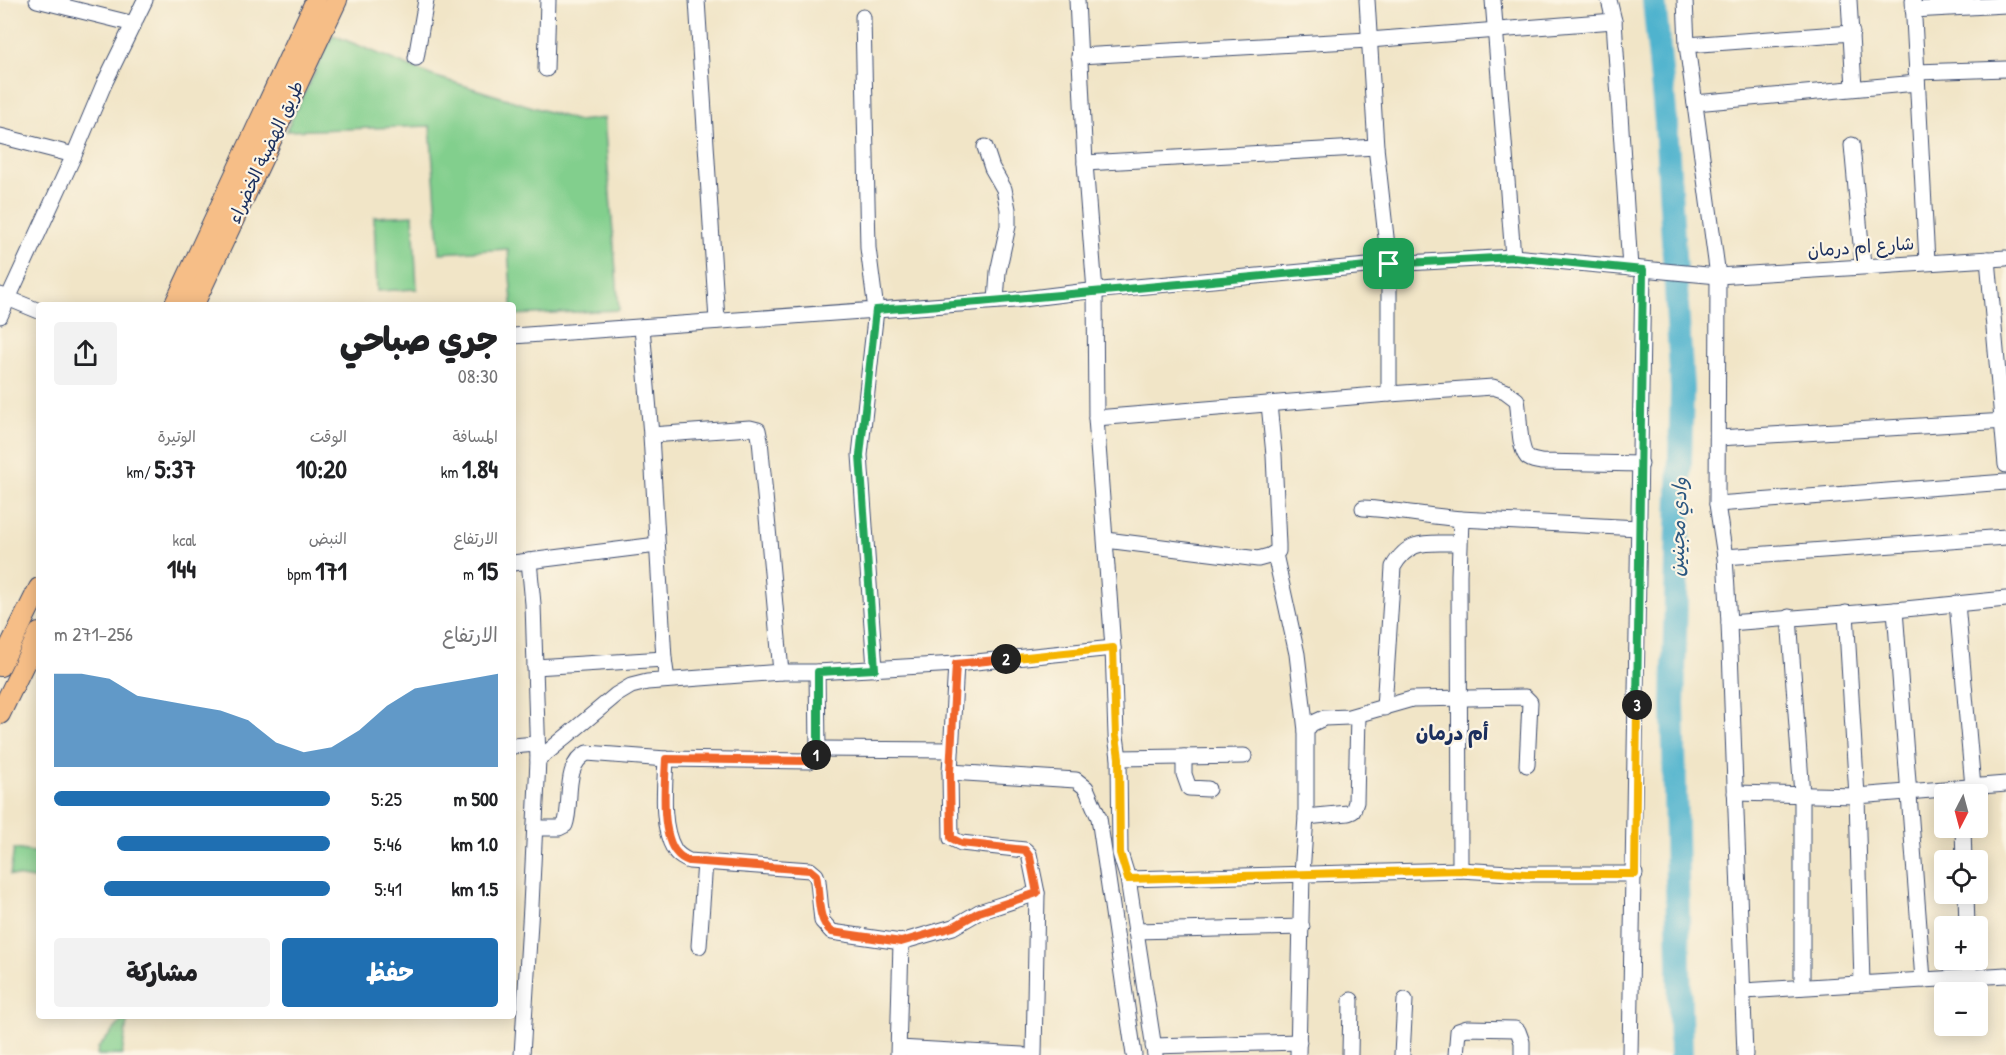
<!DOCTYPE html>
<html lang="ar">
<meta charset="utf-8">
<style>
body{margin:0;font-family:"Patrick Hand","Playpen Sans Arabic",sans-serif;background:#f2f2f2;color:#202124;direction:rtl;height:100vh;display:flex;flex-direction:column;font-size:22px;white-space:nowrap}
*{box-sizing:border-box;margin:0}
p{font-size:20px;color:#757577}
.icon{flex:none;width:33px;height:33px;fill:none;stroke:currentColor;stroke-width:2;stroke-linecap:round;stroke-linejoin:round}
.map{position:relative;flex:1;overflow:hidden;direction:ltr}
.side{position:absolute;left:36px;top:302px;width:480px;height:717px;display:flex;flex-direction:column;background:#fff;border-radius:6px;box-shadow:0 3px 15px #0003;direction:rtl}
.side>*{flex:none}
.needle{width:39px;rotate:186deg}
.fabs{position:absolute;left:1934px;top:784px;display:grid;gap:12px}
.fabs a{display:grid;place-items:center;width:54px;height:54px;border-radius:6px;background:#fff;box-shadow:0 3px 15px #0003;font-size:30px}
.pin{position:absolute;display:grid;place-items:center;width:51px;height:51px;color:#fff;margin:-26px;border-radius:12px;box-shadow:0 3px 9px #0006}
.km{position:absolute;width:30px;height:30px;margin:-15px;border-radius:50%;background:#222;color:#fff;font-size:16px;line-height:30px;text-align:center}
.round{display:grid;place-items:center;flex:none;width:63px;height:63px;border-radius:6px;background:#f2f2f2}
.head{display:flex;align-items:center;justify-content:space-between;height:102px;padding:0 18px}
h1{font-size:33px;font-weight:800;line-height:45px}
.metrics{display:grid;grid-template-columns:repeat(3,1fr);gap:9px;height:102px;padding:6px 18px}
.metrics div{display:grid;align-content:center}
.metrics b{font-size:26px;font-weight:800}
.metrics small{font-size:16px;font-weight:400}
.metrics p{font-size:16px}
.chart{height:168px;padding:12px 18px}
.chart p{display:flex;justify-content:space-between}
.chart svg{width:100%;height:108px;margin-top:6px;fill:#1f6fb2;opacity:.7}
.cta{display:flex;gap:12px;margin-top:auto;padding:12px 18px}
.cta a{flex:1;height:69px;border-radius:6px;background:#1f6fb2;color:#fff;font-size:24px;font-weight:800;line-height:69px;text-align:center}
.cta a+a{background:#f2f2f2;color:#202124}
ul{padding:0 18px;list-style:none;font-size:20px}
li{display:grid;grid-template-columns:96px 72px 1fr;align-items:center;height:45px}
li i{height:15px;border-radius:8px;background:#1f6fb2}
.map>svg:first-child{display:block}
</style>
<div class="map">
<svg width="2006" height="1055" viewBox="0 0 2006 1055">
<rect width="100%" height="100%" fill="#fcf5e5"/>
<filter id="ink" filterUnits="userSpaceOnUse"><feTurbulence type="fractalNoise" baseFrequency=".0167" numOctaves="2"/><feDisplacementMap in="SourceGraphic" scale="12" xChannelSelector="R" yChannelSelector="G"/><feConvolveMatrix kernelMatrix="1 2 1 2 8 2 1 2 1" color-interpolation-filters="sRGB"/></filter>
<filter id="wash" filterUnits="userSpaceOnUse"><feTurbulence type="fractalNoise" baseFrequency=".008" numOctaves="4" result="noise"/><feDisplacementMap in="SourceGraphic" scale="24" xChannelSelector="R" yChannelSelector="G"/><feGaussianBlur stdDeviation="1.35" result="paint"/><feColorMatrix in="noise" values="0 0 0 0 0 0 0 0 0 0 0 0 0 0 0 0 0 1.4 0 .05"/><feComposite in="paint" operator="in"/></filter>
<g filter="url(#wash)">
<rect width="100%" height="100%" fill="#f1e5c7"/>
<!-- green -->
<g fill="#82cf8d" stroke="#4e7f76" stroke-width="1.5">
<polygon points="333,35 430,75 578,121 604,118 619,310 513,315 508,249 440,253 430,126 286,131"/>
<polygon points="413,215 417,289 377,291 374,217"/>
<polygon points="14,849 39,853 39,880 10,875"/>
<polygon points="126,1016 128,1016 122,1055 97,1055 98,1048"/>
</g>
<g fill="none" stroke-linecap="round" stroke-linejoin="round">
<!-- river -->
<polyline stroke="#4fb3ce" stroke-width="24" points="1654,0 1666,123 1682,388 1673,704 1681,1055"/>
</g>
</g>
<g filter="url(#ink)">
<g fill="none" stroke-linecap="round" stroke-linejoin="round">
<defs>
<g id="minor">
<polyline points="37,0 134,24"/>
<polyline points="697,0 717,321"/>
<polyline points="1077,0 1085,163 1095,291 1096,418 1113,648"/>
<path d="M1367,0L1376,147L1389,264V394L1493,387L1505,391L1517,400C1520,414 1518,447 1527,457C1531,461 1537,461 1541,462L1641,464"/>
<polyline points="1493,0 1513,257"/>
<polyline points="1609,0 1614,21 1630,268"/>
<polyline points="1685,0 1687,45 1718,276 1717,504 1725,557 1729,623 1745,1055"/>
<polyline points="1849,0 1854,88"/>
<polyline points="1913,0 1927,262"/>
<polyline points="1913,10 2006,5"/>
<polyline points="863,17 868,248 876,310 860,455 875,669"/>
<polyline points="1687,45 1852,33"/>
<polyline points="1079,56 1369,40 1614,21"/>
<polyline points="416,58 426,0"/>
<polyline points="546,69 548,0"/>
<polyline points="1916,72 2006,69"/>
<polyline points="1695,103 1917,83"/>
<polyline points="0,136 74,155 0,316"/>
<polyline points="1852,145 1863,266"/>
<polyline points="985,147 992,168 1004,189 1008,209 1008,226 998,272 996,301"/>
<polyline points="74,155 104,84 145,0"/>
<polyline points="1085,163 1376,147"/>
<polyline points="1988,259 2006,465"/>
<polyline points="0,295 39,311"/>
<polyline points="642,327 651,435 664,659 667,680"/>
<polyline points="513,336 1015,300 1080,292 1389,264 1513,257 1718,276 2006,258"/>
<polyline points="1096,418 1389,394"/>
<polyline points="651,435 750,428 758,430 760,440 781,672"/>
<polyline points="1718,438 2006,421"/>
<polyline points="1717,504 2006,482"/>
<path d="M1363,508C1396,510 1428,516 1461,519"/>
<polyline points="1106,540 1258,559 1269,556 1278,551 1278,545 1274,455 1269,404"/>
<polyline points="1275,554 1297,654 1306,731 1306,817 1302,873 1298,1055"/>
<polyline points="1725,557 2006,537"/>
<polyline points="529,561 533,604 538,760"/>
<polyline points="513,563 657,545"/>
<polyline points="1957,603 1973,787"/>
<polyline points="1895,610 1923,980"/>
<polyline points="1846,613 1857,796 1862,984"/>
<polyline points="1789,617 1802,795 1802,987"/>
<polyline points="1729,623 1895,610 2006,599"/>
<polyline points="956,664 950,772 951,838 961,843 1025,850 1029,854 1037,893 1034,1055"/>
<polyline points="535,667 664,659"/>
<path d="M1384,708L1393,567C1410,537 1429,544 1459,543"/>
<polyline points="1306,731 1311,724 1324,718 1349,717 1412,699 1525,697 1530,702 1527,765"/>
<polyline points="513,746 536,744"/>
<polyline points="818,749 951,750"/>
<polyline points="1184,757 1184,774 1189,788 1208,789"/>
<polyline points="1119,758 1244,756"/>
<path d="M666,759C665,785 660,825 674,849C677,855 683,858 689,861L810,870L816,875L818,881L822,921L832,932L901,942L953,927L979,912L1037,893"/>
<polyline points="950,772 1076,780 1086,788 1099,818 1134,1055"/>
<polyline points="1735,793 1857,796 2006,784"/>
<polyline points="1306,817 1348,813 1353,811 1356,802 1358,715"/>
<path d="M535,828H559L565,825C573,804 562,765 587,753L666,759L809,761L814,759L818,749L817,672"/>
<polyline points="1963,828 1964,861"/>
<polyline points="1460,870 1459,575 1461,519 1639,528"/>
<polyline points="1128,879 1460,870 1526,874 1635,874"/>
<polyline points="1966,894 1967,927"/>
<polyline points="1135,931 1302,927"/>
<polyline points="699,946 705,862"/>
<polyline points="1969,960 1969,977"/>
<polyline points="1744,991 2006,975"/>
<polyline points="1153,1046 1299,1042"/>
<polyline points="899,1048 1022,1055"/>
<polyline points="522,1055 531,906 538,760 616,695 631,686 647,682 781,672 817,672 956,664 1113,648 1116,736 1119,758 1120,853 1128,879 1155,1055"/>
<polyline points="898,1055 901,942"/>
<polyline points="1350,1055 1351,1000"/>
<polyline points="1402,1055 1405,1000"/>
<polyline points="1456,1055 1458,1031 1467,1028 1515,1029 1518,1031 1522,1042 1522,1055"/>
<polyline points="1630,1055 1643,270"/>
</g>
<g id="major">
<polyline points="175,304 316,0"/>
<polyline points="194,304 337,0"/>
<polyline points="0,666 39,588"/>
<polyline points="0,714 39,633"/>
</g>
</defs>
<!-- minor casing -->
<use href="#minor" stroke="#3b4a6e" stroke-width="17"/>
<!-- major casing -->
<use href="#major" stroke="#3b4a6e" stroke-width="22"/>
<!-- minor -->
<use href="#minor" stroke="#fff" stroke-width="15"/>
<!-- major -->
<use href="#major" stroke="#f6be87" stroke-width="20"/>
</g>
</g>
<g fill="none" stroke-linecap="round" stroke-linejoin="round" filter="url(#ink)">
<defs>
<path id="split-1" d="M816,755L818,749V672L875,669L860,455L876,310C1047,298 1218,280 1389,264"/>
<path id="split-2" d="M816,755L810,761L666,759C665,782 660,835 677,853C680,857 684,859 689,861L810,870L816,875C820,892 816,921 832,932L901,942L953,927L979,912L1037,893L1030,857L1025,850L961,843L951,838L950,772L956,664L1006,659"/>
<polyline id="split-3" points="1006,659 1113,648 1116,736 1119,758 1120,853 1128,879 1460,870 1526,874 1635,874 1637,705"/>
<polyline id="split-4" points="1389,264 1513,257 1643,270 1637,705"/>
</defs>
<!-- split-1 casing -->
<use href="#split-1" stroke="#fff" stroke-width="12"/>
<!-- split-2 casing -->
<use href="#split-2" stroke="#fff" stroke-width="12"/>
<!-- split-3 casing -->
<use href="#split-3" stroke="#fff" stroke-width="12"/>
<!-- split-4 casing -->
<use href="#split-4" stroke="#fff" stroke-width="12"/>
<!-- split-1 -->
<use href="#split-1" stroke="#22a559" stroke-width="8"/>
<!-- split-2 -->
<use href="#split-2" stroke="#f0652b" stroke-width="8"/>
<!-- split-3 -->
<use href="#split-3" stroke="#f5b400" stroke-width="8"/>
<!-- split-4 -->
<use href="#split-4" stroke="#22a559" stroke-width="8"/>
</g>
<g text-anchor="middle" stroke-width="4.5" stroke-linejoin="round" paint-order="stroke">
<!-- street labels -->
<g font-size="18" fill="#1b2f5e" stroke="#fcf5e5">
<text transform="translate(266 152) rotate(-65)" y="6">طريق الهضبة الخضراء</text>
<text transform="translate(1861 247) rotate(-4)" y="6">شارع ام درمان</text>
</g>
<!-- water labels -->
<g font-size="20" font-style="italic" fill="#2b5780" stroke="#fcf5e5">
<text transform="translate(1678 527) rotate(-88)" y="7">وادي مجينين</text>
</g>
<!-- neighbourhood labels -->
<g font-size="20" font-weight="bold" fill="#1b2f5e" stroke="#fcf5e5">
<text x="1452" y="740">أم درمان</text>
</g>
</g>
</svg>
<div class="fabs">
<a><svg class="needle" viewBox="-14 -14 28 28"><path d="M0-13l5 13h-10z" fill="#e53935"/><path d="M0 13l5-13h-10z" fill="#757577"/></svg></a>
<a><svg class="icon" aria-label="locate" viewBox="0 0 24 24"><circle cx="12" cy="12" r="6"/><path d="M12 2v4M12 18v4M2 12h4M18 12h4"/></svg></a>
<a>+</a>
<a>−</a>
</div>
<div class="pin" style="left:1389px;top:264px;background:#1e9e55"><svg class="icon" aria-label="arrive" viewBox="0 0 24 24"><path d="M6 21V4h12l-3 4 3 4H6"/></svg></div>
<b class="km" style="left:816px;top:755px">1</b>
<b class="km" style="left:1006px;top:659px">2</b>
<b class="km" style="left:1637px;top:705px">3</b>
<section class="side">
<div class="head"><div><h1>جري صباحي</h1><p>08:30</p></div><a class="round"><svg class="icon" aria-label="share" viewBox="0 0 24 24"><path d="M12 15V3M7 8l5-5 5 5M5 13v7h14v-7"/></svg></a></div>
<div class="metrics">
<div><p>المسافة</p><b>1.84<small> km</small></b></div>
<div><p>الوقت</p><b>10:20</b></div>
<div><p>الوتيرة</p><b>5:37<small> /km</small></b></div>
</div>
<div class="metrics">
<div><p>الارتفاع</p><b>15<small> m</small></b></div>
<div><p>النبض</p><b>171<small> bpm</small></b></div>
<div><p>kcal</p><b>144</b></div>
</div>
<div class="chart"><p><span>الارتفاع</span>256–271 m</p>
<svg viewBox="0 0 160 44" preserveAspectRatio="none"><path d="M0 44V6L10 6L20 8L30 15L40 17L50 19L60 21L70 25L80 34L90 38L100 36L110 29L120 19L130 12L140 10L150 8L160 6V44z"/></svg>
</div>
<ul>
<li><b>500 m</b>5:25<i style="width:100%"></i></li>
<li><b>1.0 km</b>5:46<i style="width:77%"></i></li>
<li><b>1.5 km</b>5:41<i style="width:82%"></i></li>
</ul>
<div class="cta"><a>حفظ</a><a>مشاركة</a></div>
</section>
</div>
